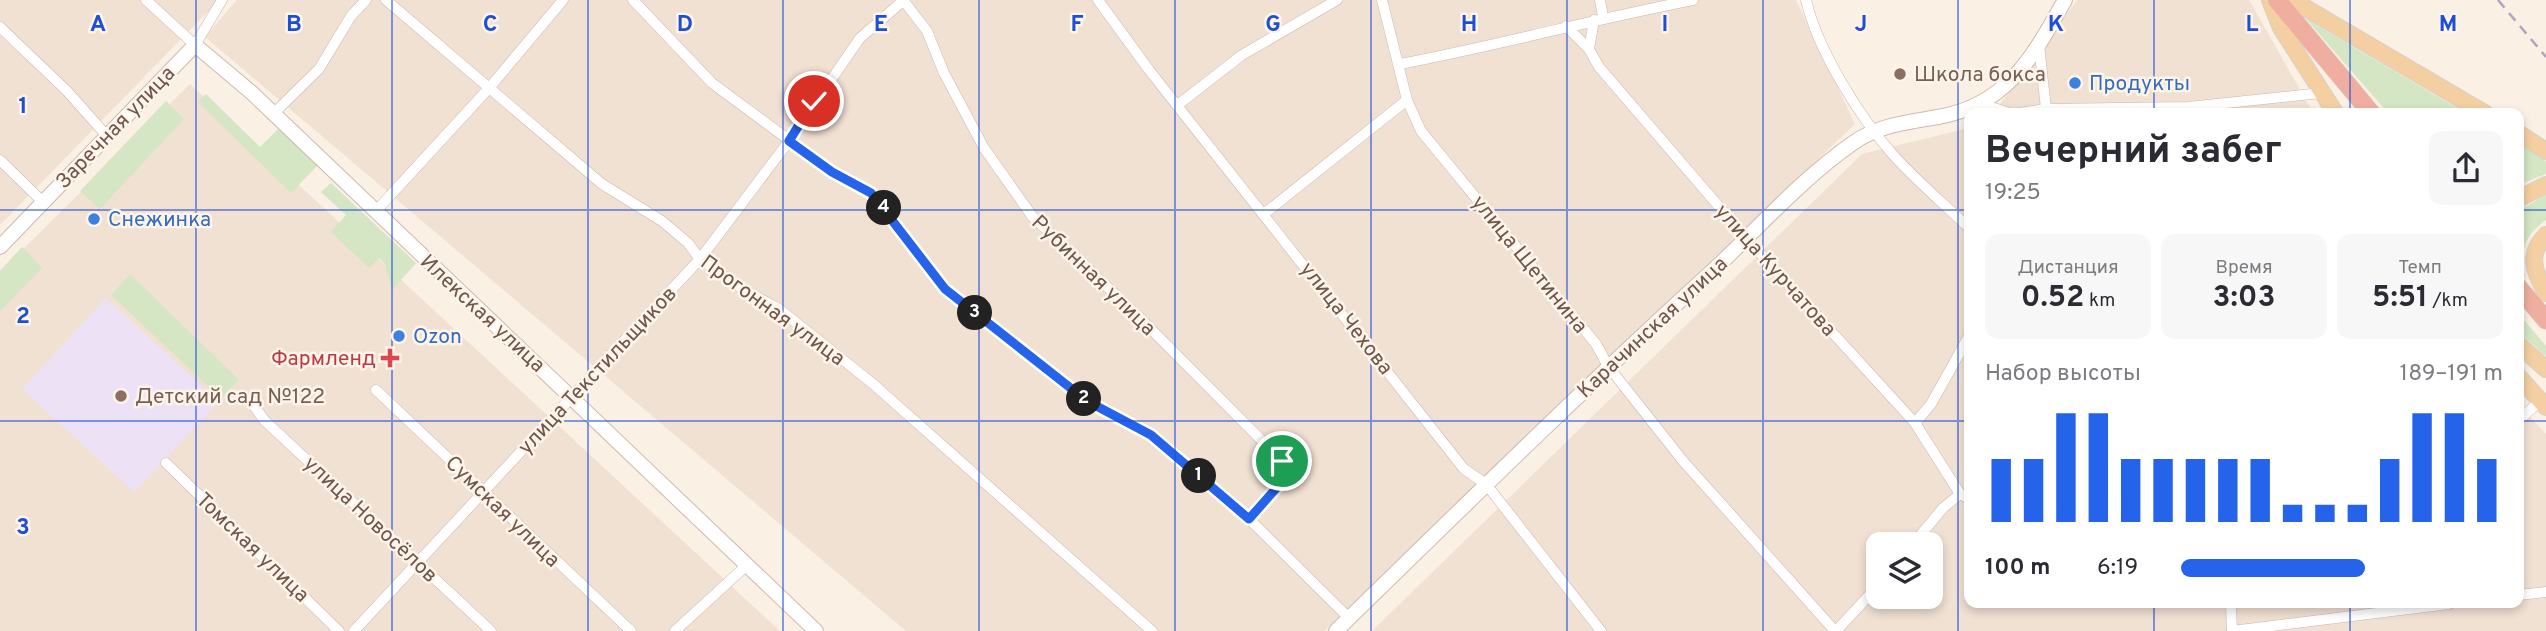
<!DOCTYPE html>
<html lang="ru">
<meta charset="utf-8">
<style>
body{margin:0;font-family:Overpass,sans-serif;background:#f7f7f7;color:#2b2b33;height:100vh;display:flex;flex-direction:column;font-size:26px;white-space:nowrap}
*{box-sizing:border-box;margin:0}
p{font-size:23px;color:#7c7c81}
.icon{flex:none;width:38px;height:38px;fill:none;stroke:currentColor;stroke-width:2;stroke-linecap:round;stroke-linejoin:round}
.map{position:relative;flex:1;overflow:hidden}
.side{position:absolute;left:1964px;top:108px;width:560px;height:500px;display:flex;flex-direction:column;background:#fff;border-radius:14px;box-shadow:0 4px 10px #0003}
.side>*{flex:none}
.fabs{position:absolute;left:1866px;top:532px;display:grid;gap:14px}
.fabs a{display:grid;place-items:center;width:77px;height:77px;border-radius:14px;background:#fff;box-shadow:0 4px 10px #0003;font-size:35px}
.pin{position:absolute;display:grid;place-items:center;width:60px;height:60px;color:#fff;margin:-30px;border:4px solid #fff;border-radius:50%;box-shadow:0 2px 7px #0007}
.km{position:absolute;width:35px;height:35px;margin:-18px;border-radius:50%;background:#222;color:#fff;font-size:19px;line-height:35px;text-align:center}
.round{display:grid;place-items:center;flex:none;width:74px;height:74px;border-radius:14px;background:#f7f7f7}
.head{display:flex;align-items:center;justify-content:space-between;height:119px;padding:0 21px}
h1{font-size:38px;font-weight:700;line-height:52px}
.metrics{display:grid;grid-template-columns:repeat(3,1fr);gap:10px;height:119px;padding:7px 21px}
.metrics div{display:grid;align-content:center;border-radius:14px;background:#f7f7f7;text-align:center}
.metrics b{font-size:30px;font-weight:700}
.metrics small{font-size:19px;font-weight:400}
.metrics p{font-size:19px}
.chart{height:196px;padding:14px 21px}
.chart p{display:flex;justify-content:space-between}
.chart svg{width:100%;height:126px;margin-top:7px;stroke:#2563eb;stroke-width:6}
ul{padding:0 21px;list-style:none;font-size:23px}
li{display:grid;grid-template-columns:112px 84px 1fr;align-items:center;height:52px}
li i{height:18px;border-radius:9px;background:#2563eb}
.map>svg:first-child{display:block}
</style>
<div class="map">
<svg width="2546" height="631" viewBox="0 0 2546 631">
<rect width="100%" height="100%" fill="#faf0e4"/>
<!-- residential -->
<g fill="#f1e1d3" fill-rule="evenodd">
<polygon points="0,0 219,0 0,225"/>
<polygon points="237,0 1796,0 1855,124 1324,631 906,631 205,37"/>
<polygon points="2077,0 2249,0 2314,114 1993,114"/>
<polygon points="190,84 780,631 0,631 0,272"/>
<path d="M1969,128V604H2518V404L2546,434V631H1372L1862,154ZM1878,544H1930V597H1878Z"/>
</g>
<!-- education -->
<polygon fill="#ede1f6" points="106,298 219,402 134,492 22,389"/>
<!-- green -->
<g fill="#d4e6c4">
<polygon points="2306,19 2467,114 2389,114"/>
<polygon points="206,94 260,147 280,127 319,164 291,193 198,102"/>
<polygon points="166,101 184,119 100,209 80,191"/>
<polygon points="2518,144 2546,161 2546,174 2518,185"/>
<polygon points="331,183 416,263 392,290 385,264 379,258 369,268 331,232 346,215 321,192"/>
<path d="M2546,195V220C2524,235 2519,252 2525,277L2518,268V211Z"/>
<polygon points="22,247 42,268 0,311 0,271"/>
<polygon points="130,274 239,380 221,398 111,295"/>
<polygon points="2518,313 2546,346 2546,356 2518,331"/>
</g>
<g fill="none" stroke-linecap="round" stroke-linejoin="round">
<defs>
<g id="street">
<polyline points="146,0 195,45 222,0"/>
<polyline points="386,0 602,184 662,221 688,243 700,259 741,288 779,309 872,383 1152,631"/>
<polyline points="633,0 712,83 832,172 871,193 945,289 1087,401 1151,435 1249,519 1349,618"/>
<polyline points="903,0 927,31 944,73 984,148 1032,216 1138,316 1282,461 1287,476 1249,519"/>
<polyline points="1098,0 1149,70 1464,469 1486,484 1601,631"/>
<polyline points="1382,0 1407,100 1421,131 1596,344 1608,366 1683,461 1835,631"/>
<polyline points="1600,0 1603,17"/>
<path d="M1806,0C1818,51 1860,118 1895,157C1918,182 1944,204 1969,228"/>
<polyline points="1594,20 1589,49 1599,67 1747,239 1915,423 1960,494 1969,499"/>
<polyline points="1566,26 1589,49"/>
<polyline points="0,27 67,91 107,136"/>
<polyline points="2039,45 2046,109"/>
<path d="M1400,64C1499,45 1595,19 1693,0"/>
<polyline points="1179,104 1242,55 1337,0"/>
<polyline points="1982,104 2012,114"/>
<polyline points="273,114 319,69 351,16 366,0"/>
<polyline points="2012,114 2046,109 2188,107 2321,93"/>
<polyline points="0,160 43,202"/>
<polyline points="376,211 490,87 563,0"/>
<polyline points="1265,213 1407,100"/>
<polyline points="376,390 631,631"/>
<polyline points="254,406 265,421 491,631"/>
<polyline points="2518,421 2540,401"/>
<polyline points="1915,423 1931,404 1969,336"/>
<polyline points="166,463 339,631"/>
<polyline points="1913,544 1943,508 1960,494"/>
<polyline points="2518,595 2546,592"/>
<polyline points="2231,604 2232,631"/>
<polyline points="354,631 700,259 789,141 860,38 904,0"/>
<polyline points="675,631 747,565"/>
<polyline points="1836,631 1878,586"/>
<polyline points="2232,631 2449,604"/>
</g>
<g id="secondary">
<polyline points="0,247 195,45 252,93 816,631"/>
<path d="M1336,631C1459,511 1581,391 1708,275C1755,232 1800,180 1853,143C1878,125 1909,122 1938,117C2008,105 2033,56 2065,0"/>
</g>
<g id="primary">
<polyline points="2270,0 2281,28 2336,114"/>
<polyline points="2292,0 2486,114"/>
<polyline points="2518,133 2546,151"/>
<polyline points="2518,199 2546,185"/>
<path d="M2546,235C2527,254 2534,272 2546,293"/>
<polyline points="2518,344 2546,369"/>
<polyline points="2518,376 2546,407"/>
</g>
<g id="highway">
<polyline points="2277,0 2372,114"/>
<polyline points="2518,287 2546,320"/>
</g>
</defs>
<!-- street casing -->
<use href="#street" stroke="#cab7ab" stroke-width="11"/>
<!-- secondary casing -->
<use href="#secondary" stroke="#cfb9ac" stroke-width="16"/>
<!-- primary casing -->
<use href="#primary" stroke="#d7d0cd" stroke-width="18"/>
<!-- highway casing -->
<use href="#highway" stroke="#d7d0cd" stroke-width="19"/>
<!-- street -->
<use href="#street" stroke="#fff" stroke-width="10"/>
<!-- secondary -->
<use href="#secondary" stroke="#fff" stroke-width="14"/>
<!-- primary -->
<use href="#primary" stroke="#f3cfa1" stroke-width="16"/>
<!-- highway -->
<use href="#highway" stroke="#efaea0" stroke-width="18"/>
<!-- rail -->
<polyline stroke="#b2a4c2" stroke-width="2.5" stroke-dasharray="10 7" stroke-linecap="butt" points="2498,0 2546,57"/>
</g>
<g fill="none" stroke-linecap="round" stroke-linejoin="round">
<defs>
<polyline id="route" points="814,101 789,141 832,172 871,193 945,289 1087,401 1151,435 1249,519 1287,476 1282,461"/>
</defs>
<!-- route casing -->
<use href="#route" stroke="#fff" stroke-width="14"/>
<!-- route -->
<use href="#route" stroke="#2563eb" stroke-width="9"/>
</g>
<!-- grid -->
<path fill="none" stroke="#1d4ed8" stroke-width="2" stroke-opacity="0.55" d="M196,0V631M392,0V631M588,0V631M783,0V631M979,0V631M1175,0V631M1371,0V631M1567,0V631M1763,0V631M1958,0V631M2154,0V114M2350,0V114M0,210H1969M2518,210H2546M0,421H1969M2518,421H2546M2154,604V631M2350,604V631"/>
<!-- markers -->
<g fill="#8d6e63" stroke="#fdf4ea" stroke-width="2.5">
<circle cx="1900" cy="74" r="7"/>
<circle cx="121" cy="396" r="7"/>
</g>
<g fill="#3f7fe0" stroke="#fdf4ea" stroke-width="2.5">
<circle cx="2075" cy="83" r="7"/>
<circle cx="94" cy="219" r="7"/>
<circle cx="399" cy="336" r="7"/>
</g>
<path fill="#e0444e" stroke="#fdf4ea" stroke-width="2.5" d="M386.5 347.5h7v7h7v7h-7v7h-7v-7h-7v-7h7z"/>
<g text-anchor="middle" stroke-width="5" stroke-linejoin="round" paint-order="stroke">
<!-- education labels -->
<g font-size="21" fill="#785e54" stroke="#fdf4ea" text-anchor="start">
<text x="1914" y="81">Школа бокса</text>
<text x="135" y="403">Детский сад №122</text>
</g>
<!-- shop labels -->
<g font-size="21" fill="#366cbe" stroke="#fdf4ea" text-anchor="start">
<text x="2089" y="90">Продукты</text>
<text x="108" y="226">Снежинка</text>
<text x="413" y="343">Ozon</text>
</g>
<!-- street labels -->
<g font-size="21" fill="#70564c" stroke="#fdf4ea">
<text transform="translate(115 127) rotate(-46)" y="7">Заречная улица</text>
<text transform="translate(1530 264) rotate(51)" y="7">улица Щетинина</text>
<text transform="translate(1776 270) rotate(48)" y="7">улица Курчатова</text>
<text transform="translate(1094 275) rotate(44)" y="7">Рубинная улица</text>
<text transform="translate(773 310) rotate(36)" y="7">Прогонная улица</text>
<text transform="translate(483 313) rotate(43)" y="7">Илекская улица</text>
<text transform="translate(1347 318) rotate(52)" y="7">улица Чехова</text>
<text transform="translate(1652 327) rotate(-43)" y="7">Карачинская улица</text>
<text transform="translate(597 370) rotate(-47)" y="7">улица Текстильщиков</text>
<text transform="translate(503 511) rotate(44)" y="7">Сумская улица</text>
<text transform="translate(371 519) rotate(43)" y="7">улица Новосёлов</text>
<text transform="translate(253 547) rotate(44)" y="7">Томская улица</text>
</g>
<!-- health labels -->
<g font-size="21" fill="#be3a42" stroke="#fdf4ea" text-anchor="end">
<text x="376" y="365">Фармленд</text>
</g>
</g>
<g font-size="23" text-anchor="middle" font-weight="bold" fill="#1d4ed8" stroke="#fdf4ea" stroke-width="5" stroke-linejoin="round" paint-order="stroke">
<text x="98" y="31">A</text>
<text x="294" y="31">B</text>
<text x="490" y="31">C</text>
<text x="685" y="31">D</text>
<text x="881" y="31">E</text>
<text x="1077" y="31">F</text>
<text x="1273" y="31">G</text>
<text x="1469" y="31">H</text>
<text x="1665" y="31">I</text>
<text x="1861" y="31">J</text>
<text x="2056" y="31">K</text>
<text x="2252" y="31">L</text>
<text x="2448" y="31">M</text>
<text x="23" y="113">1</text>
<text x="23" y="323">2</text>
<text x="23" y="534">3</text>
</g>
</svg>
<div class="fabs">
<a><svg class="icon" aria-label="layers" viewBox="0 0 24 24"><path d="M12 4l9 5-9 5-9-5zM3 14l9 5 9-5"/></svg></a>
</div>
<div class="pin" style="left:1282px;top:461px;background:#1e9e55"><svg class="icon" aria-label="arrive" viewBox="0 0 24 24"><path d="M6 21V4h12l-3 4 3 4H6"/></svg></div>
<div class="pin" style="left:814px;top:101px;background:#d93025"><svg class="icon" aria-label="check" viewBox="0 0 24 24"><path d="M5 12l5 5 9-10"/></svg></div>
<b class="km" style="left:1199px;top:476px">1</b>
<b class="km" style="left:1084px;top:399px">2</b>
<b class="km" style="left:975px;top:313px">3</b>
<b class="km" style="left:884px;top:208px">4</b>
<section class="side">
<div class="head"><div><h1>Вечерний забег</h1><p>19:25</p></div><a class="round"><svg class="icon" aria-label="share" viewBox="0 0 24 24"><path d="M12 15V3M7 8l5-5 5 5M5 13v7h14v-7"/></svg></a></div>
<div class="metrics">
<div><p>Дистанция</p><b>0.52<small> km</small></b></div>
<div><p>Время</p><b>3:03</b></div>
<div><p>Темп</p><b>5:51<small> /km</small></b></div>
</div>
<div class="chart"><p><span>Набор высоты</span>189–191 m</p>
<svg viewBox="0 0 160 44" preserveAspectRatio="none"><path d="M5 44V22M15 44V22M25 44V6M35 44V6M45 44V22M55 44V22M65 44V22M75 44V22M85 44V22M95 44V38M105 44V38M115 44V38M125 44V22M135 44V6M145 44V6M155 44V22"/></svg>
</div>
<ul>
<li><b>100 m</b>6:19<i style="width:57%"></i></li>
</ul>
</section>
</div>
